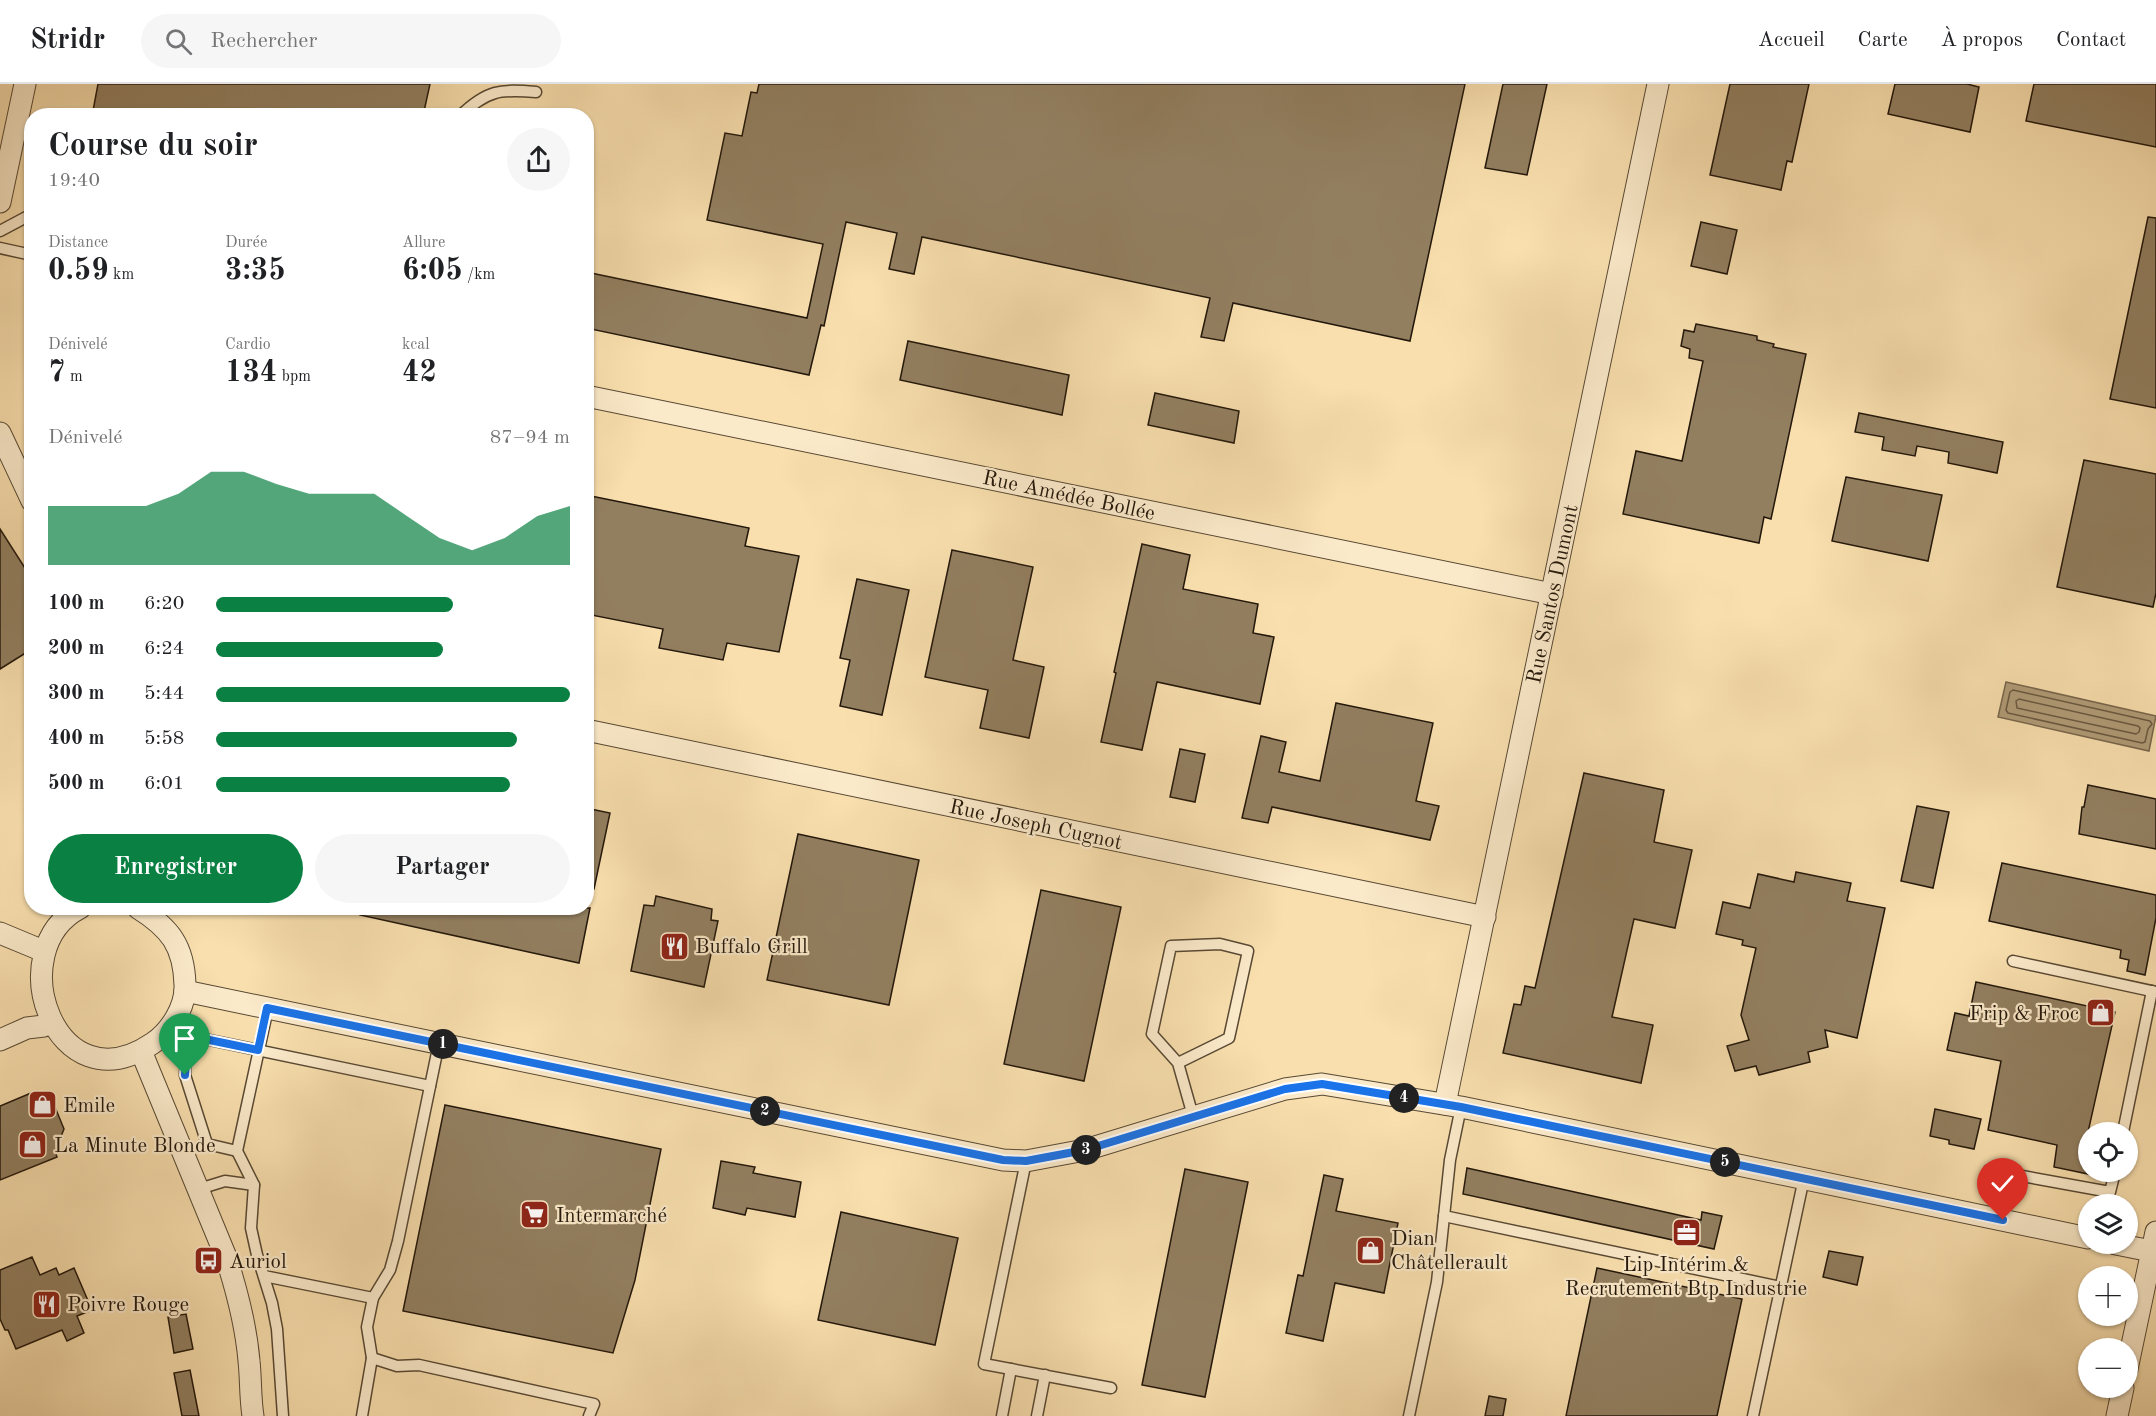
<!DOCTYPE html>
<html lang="fr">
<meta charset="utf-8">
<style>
body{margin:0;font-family:"Old Standard TT",serif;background:#f6f6f6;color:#202124;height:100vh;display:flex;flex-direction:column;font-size:22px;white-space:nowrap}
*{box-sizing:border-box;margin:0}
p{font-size:20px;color:#757577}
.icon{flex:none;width:33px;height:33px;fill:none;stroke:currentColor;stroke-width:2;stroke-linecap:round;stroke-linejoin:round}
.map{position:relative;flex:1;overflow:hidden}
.drawer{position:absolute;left:24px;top:24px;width:570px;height:807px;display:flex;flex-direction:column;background:#fff;border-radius:24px;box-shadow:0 2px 4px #0004}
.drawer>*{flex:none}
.buttons{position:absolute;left:2078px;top:1038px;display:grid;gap:12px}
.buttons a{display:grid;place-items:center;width:60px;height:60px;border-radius:50%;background:#fff;box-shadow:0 2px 4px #0004;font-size:30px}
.pin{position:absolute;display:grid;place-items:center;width:51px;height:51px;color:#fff;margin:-62px -26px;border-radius:50% 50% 50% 0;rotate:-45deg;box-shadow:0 0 6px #0007}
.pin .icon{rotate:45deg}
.km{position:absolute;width:30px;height:30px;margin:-15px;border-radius:50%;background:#222;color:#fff;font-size:16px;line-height:30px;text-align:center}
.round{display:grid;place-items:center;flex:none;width:63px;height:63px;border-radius:32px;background:#f6f6f6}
.summary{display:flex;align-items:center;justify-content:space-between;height:102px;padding:0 24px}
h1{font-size:33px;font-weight:700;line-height:45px}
.figures{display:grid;grid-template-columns:repeat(3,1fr);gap:9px;height:102px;padding:6px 24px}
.figures div{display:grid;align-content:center}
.figures b{font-size:30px;font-weight:700}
.figures small{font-size:16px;font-weight:400}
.figures p{font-size:16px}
.chart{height:168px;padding:12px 24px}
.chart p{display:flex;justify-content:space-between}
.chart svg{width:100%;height:108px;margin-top:6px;fill:#0b8043;opacity:.7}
.cta{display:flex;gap:12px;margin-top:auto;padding:12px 24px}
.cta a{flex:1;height:69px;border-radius:36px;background:#0b8043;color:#fff;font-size:24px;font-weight:700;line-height:69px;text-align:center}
.cta a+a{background:#f6f6f6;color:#202124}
ul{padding:0 24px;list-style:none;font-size:20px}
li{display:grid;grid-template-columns:96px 72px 1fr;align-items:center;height:45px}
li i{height:15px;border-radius:8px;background:#0b8043}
header{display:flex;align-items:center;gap:36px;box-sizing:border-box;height:84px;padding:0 30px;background:#fff;border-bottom:2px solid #e0e0e0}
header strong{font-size:28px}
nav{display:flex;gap:33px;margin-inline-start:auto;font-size:21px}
.search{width:420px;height:54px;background:#f6f6f6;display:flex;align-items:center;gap:15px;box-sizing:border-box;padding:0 21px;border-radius:33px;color:#757577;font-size:22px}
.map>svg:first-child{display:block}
</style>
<header>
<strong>Stridr</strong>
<div class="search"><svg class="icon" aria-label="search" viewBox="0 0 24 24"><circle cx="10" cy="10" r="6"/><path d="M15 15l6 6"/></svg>Rechercher</div>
<nav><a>Accueil</a><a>Carte</a><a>À propos</a><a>Contact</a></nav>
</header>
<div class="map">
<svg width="2156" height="1332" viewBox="0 0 2156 1332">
<rect width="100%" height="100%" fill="#f9dfae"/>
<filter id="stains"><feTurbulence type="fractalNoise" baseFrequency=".00333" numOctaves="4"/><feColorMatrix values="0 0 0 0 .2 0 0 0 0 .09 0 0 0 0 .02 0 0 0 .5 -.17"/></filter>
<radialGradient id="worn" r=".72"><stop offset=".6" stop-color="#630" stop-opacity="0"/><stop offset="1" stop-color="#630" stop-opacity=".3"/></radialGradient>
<!-- water -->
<polygon fill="#b09b77" stroke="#78664c" stroke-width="1.5" points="2006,598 2156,632 2149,667 1998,633"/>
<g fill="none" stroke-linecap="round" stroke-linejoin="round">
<!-- shore -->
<g stroke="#6a5941" stroke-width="1.5">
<polygon points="2013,606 2150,637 2152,640 2148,645 2145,658 2142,659 2008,629 2006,626 2010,608"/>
<polygon points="2019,615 2138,642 2140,644 2139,648 2136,650 2017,624 2016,617"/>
</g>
</g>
<!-- building -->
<g fill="#927f60" stroke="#23170b" stroke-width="1.5">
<polygon points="98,0 430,0 423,32 92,32"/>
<polygon points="759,0 1465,0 1410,257 1233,219 1224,257 1201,253 1210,214 922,153 914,190 889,185 897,149 846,138 824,242 821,241 809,291 586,244 586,188 807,234 823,160 707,136 725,49 742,52 751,8 757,9"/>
<polygon points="1503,0 1547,0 1527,91 1485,84"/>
<polygon points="1730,0 1809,0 1792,78 1787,77 1781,106 1710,91"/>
<polygon points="1895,0 1967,0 1979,3 1970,48 1888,30"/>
<polygon points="2034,0 2156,0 2156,63 2026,37"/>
<polygon points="2148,133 2156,134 2156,324 2110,315"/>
<polygon points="1701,138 1737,146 1727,190 1691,182"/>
<polygon points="1696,240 1757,252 1757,256 1774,260 1773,263 1806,270 1771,435 1764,433 1759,459 1623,430 1636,367 1682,377 1703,277 1689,274 1690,265 1681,262 1684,246 1694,248"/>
<polygon points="908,257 1069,291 1062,331 900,296"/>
<polygon points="1155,309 1239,327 1234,359 1148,341"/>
<polygon points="1859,329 2003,358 1997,389 1948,379 1949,368 1917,362 1915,372 1882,366 1884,353 1855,348"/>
<polygon points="2084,376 2156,390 2156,509 2153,523 2057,503"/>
<polygon points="1846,393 1942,411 1928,477 1832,457"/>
<polygon points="586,411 749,444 745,462 799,472 779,568 727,559 723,576 659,564 663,545 586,530"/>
<polygon points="0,445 32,495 32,565 0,585"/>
<polygon points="1142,460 1190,471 1183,505 1258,520 1253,549 1274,553 1260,620 1157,598 1142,666 1101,658 1116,589 1114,588"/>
<polygon points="952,466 1033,483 1013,576 1044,583 1029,654 980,644 988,606 925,593"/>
<polygon points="857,495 909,506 882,631 840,622 850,576 840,574"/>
<polygon points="1336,619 1433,639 1416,717 1439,722 1430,756 1272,723 1268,739 1242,734 1261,652 1286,658 1279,688 1320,697"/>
<polygon points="1180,665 1205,670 1195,718 1170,713"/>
<polygon points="1584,689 1664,706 1654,758 1692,766 1675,844 1634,835 1612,933 1653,941 1641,999 1503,969 1514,920 1521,921 1525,902 1535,904"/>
<polygon points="2088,701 2156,715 2156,765 2079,750 2082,723 2084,723"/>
<polygon points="1917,722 1949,728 1933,804 1901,797"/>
<polygon points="586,724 610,729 594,805 586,804"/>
<polygon points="798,750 919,776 889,921 767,896"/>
<polygon points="2002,779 2156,811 2156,834 2145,891 2127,887 2129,876 2120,874 2121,866 1989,837"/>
<polygon points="1796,788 1851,799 1847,817 1885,824 1857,954 1825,946 1828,963 1808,968 1810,978 1759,991 1756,982 1735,987 1727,962 1749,956 1741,931 1756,864 1742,861 1743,856 1716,850 1723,818 1750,824 1758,790 1794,798"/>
<polygon points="1041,806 1121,823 1084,997 1004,980"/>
<polygon points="656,812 712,825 711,836 718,837 704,903 631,887 644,821 654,822"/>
<polygon points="361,824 590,824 579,879 360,831"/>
<polygon points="1976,898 2115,928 2088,1048 2088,1090 2054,1083 2057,1061 1988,1046 2001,977 1947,966 1955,929 1969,932"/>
<polygon points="31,1009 34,1016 55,1023 64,1045 55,1067 57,1073 0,1096 0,1022"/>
<polygon points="445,1021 661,1065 635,1196 613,1269 403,1227"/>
<polygon points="1935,1025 1981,1035 1974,1065 1949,1060 1949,1056 1930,1052"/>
<polygon points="721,1077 755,1083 753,1089 801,1098 795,1133 747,1124 745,1131 713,1124"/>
<polygon points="1467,1084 1701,1136 1702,1128 1722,1132 1714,1165 1463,1110"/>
<polygon points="1185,1085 1248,1098 1205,1313 1142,1301"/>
<polygon points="1324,1091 1343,1095 1336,1127 1398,1139 1384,1209 1335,1199 1323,1257 1286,1249 1298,1191 1303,1192"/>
<polygon points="841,1128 958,1154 935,1261 818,1236"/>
<polygon points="1829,1167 1863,1173 1857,1201 1823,1193"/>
<polygon points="32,1173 40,1191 56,1184 59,1191 74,1184 92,1226 77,1232 84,1249 67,1257 62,1246 16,1265 8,1246 5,1246 0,1235 0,1186"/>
<polygon points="1597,1184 1742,1215 1717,1332 1566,1332"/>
<polygon points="186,1230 193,1265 174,1269 168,1233"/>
<polygon points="190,1286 199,1332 182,1332 174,1289"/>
<polygon points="1489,1312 1506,1315 1503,1332 1485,1332"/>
</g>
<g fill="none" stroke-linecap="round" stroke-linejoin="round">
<defs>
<g id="service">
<path d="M460,32C487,6 500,5 536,8"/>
<polyline points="0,147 32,130"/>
<polyline points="0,164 32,171"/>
<polyline points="2013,877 2156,908"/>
<polyline points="268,924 237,1067 254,1101 251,1144 257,1171 272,1219 277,1245 283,1332"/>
<polyline points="1178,979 1229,954 1248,867 1220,860 1171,862 1152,950 1178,979 1193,1032"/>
<polyline points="2123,1048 2152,907"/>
<polyline points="237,1067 207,1060 185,991 186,972 195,953 430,1002"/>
<polyline points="1026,1077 984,1280 1111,1304"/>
<polyline points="1989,1086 2110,1108 2115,1088"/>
<polyline points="199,1105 225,1097 254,1101"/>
<polyline points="1444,1132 1781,1203"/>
<polyline points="264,1192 373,1214"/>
<polyline points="372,1274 397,1282 419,1281 594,1320 589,1332"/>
<polyline points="362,1332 372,1274 367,1243 373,1214 390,1186 398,1157 439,959"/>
<polyline points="1002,1332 1011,1285"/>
<polyline points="1037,1332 1045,1291"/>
<polyline points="1409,1332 1437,1198 1450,1076 1461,1023"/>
<polyline points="1753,1332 1804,1094"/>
</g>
<g id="minor">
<polyline points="0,118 25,0"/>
<polyline points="586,312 1552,510"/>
<polyline points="0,349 32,417"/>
<polyline points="586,646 1485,833"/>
<path d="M80,824C0,865 55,1026 153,959C171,947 186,922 185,901C184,862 170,844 138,824"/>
<polyline points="0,849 36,864"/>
<polyline points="185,907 1003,1076 1026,1077 1085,1066 1285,1005 1322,1000 1461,1023 2088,1154"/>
<polyline points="0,956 27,944 44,942"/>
<path d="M141,967L226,1173C237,1207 246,1241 249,1277C251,1295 250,1313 253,1332"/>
<polyline points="1445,1020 1658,0"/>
<polyline points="2116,1160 2156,1168"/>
<polyline points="2127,1285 2156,1148"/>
<polyline points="2117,1332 2123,1304"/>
</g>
</defs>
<!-- service casing -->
<use href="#service" stroke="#584934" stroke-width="13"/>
<!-- minor casing -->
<use href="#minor" stroke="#584934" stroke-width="23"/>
<!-- service -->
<use href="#service" stroke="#fbeaca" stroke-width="10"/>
<!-- minor -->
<use href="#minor" stroke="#fbeaca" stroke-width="21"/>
</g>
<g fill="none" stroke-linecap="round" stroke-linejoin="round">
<defs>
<polyline id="route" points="185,991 186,972 195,953 258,966 267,924 1003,1076 1026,1077 1085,1066 1285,1005 1322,1000 1461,1023 2003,1136"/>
</defs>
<!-- route casing -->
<use href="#route" stroke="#fff" stroke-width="12"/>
<!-- route -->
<use href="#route" stroke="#1a73e8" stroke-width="8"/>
</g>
<!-- icons -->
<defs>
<symbol id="restaurant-square" viewBox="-11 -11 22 22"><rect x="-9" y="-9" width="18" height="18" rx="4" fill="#8f2418" stroke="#fbeaca"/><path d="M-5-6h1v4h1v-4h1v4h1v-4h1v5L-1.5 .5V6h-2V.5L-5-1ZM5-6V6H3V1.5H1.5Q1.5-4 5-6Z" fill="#fff"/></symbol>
<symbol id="shop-square" viewBox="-11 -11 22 22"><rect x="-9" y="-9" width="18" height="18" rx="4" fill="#8f2418" stroke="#fbeaca"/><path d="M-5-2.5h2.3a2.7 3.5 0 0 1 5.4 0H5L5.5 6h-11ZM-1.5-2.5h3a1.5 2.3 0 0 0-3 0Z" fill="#fff"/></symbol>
<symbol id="supermarket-square" viewBox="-11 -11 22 22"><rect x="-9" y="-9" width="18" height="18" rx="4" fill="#8f2418" stroke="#fbeaca"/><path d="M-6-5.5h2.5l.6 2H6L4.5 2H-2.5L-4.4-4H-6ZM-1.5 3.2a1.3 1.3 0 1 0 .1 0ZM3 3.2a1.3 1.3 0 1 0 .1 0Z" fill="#fff"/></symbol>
<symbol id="office-square" viewBox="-11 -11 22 22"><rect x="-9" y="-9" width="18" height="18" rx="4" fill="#8f2418" stroke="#fbeaca"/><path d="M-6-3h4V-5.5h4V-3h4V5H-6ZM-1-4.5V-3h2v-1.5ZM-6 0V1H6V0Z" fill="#fff"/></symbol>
<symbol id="bus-square" viewBox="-11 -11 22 22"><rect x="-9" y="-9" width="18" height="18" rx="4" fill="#8f2418" stroke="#fbeaca"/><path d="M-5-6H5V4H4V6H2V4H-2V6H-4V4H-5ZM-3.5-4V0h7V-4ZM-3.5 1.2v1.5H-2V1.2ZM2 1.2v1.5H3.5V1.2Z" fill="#fff"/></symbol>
</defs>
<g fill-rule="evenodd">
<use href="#restaurant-square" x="658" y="846" width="33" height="33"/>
<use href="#shop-square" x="2084" y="912" width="33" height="33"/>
<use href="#shop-square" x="26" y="1004" width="33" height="33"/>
<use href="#shop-square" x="16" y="1044" width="33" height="33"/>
<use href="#supermarket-square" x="518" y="1114" width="33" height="33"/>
<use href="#office-square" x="1670" y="1132" width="33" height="33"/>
<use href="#shop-square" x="1354" y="1150" width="33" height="33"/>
<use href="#bus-square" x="192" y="1160" width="33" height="33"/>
<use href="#restaurant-square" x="30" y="1204" width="33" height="33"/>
</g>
<g text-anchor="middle" stroke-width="4.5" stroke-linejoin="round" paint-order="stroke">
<!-- street labels -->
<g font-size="21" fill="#23170b" stroke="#fbeaca">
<text transform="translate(1069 411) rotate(12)" y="7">Rue Amédée Bollée</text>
<text transform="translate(1552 510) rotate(-78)" y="7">Rue Santos Dumont</text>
<text transform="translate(1036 740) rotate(12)" y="7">Rue Joseph Cugnot</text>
</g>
<!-- poi labels -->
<g font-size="21" fill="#23170b" stroke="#fbeaca" text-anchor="start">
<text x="695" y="869">Buffalo Grill</text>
<text x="2079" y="936" text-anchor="end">Frip &amp; Froc</text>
<text x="63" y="1028">Emile</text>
<text x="54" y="1068">La Minute Blonde</text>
<text x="556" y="1138">Intermarché</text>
<text x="1391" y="1161">Dian<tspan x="1391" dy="24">Châtellerault</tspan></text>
<text x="229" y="1184">Auriol</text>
<text x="1686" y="1187" text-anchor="middle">Lip Intérim &amp;<tspan x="1686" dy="24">Recrutement Btp Industrie</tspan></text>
<text x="67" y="1227">Poivre Rouge</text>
</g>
</g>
<rect width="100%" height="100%" filter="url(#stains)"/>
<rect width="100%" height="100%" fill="url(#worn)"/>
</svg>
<div class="buttons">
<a><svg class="icon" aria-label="locate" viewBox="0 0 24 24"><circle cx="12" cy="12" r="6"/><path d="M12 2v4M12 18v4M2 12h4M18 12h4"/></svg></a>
<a><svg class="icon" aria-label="layers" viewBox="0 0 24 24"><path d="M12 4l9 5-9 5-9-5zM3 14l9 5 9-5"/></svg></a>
<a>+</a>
<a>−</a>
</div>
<div class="pin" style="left:185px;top:991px;background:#1e9e55"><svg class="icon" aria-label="arrive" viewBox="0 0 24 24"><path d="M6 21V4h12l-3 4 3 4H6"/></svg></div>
<div class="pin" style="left:2003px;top:1136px;background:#d93025"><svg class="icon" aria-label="check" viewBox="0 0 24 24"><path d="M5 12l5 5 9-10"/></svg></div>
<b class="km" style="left:443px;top:960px">1</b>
<b class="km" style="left:765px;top:1027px">2</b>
<b class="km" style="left:1086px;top:1066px">3</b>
<b class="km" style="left:1404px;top:1014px">4</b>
<b class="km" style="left:1725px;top:1078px">5</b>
<section class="drawer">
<div class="summary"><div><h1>Course du soir</h1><p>19:40</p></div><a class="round"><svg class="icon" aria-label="share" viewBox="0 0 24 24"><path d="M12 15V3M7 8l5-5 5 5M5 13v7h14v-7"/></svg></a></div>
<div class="figures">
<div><p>Distance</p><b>0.59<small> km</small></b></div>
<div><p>Durée</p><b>3:35</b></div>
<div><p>Allure</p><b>6:05<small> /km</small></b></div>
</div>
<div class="figures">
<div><p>Dénivelé</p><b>7<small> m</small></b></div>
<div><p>Cardio</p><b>134<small> bpm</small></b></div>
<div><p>kcal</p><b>42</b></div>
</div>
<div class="chart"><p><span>Dénivelé</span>87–94 m</p>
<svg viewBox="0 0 160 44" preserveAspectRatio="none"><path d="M0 44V20L10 20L20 20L30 20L40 15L50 6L60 6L70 11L80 15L90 15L100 15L110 24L120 33L130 38L140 33L150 24L160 20V44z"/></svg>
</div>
<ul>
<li><b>100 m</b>6:20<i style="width:67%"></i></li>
<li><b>200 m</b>6:24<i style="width:64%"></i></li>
<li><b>300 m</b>5:44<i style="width:100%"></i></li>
<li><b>400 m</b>5:58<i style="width:85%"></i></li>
<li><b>500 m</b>6:01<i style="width:83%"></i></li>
</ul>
<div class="cta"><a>Enregistrer</a><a>Partager</a></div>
</section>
</div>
